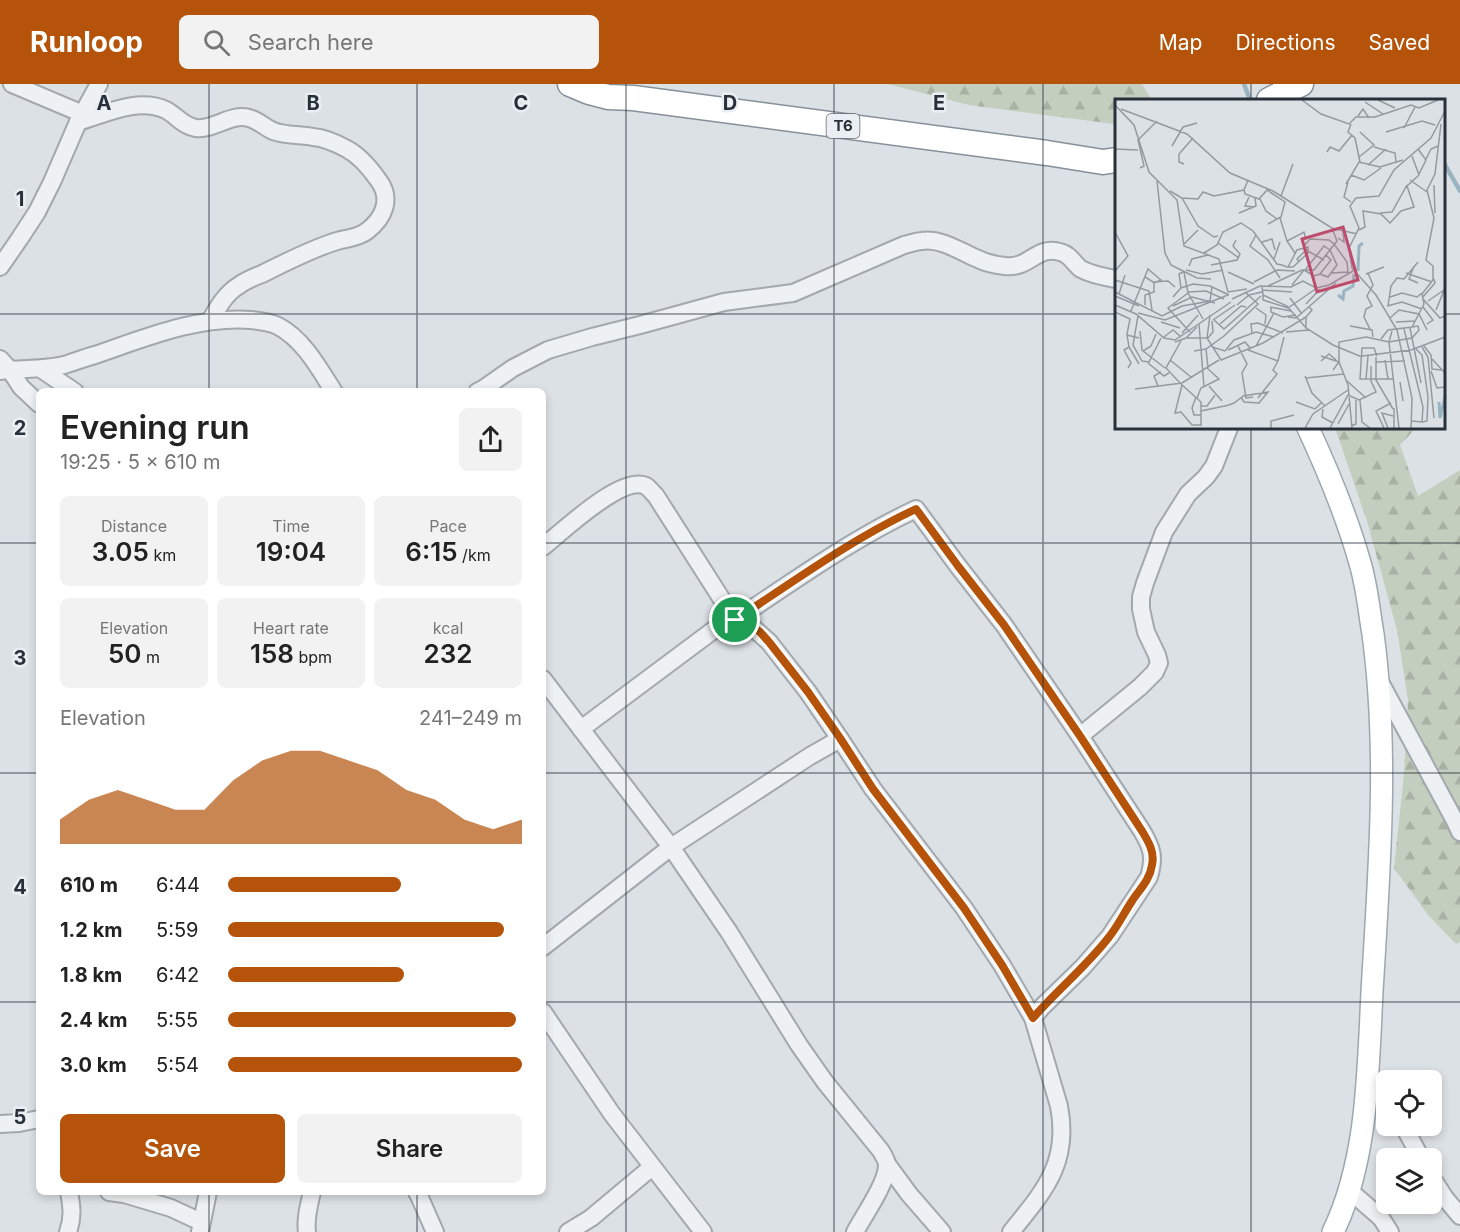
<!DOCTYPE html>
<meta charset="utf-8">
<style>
body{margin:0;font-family:Inter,sans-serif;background:#f2f2f2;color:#222;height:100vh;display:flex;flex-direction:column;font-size:22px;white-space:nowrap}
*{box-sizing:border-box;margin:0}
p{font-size:20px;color:#767676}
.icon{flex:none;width:33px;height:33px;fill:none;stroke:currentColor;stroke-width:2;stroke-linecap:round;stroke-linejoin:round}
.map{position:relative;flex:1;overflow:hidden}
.panel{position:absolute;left:36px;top:304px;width:510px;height:807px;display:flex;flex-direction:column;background:#fff;border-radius:9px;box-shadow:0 3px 9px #0003}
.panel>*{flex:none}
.buttons{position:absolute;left:1376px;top:986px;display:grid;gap:12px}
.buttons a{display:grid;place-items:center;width:66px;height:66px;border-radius:9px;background:#fff;box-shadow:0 3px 9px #0003;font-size:30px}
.pin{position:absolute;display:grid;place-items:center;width:51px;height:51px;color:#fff;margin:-26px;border:3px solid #fff;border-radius:50%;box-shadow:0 2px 6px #0007}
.round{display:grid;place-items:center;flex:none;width:63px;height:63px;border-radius:9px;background:#f2f2f2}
.headline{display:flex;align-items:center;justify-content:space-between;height:102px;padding:0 24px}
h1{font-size:33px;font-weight:600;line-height:45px}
.figures{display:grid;grid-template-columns:repeat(3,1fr);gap:9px;height:102px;padding:6px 24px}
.figures div{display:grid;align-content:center;border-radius:9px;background:#f2f2f2;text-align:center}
.figures b{font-size:26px;font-weight:600}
.figures small{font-size:16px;font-weight:400}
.figures p{font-size:16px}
.chart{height:168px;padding:12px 24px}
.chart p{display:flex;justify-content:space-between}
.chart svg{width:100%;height:108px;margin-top:6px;fill:#b45309;opacity:.7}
.primary-button{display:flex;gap:12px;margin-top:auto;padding:12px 24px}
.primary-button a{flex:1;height:69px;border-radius:9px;background:#b45309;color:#fff;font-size:24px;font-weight:600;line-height:69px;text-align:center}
.primary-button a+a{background:#f2f2f2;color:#222}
ul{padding:0 24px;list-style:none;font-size:20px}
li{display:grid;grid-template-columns:96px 72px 1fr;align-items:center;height:45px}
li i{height:15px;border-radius:8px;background:#b45309}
header{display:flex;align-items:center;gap:36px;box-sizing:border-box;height:84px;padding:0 30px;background:#b45309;color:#fff}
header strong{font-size:28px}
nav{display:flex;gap:33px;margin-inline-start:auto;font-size:21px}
.search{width:420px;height:54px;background:#f2f2f2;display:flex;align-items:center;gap:15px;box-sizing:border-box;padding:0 21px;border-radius:9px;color:#767676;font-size:22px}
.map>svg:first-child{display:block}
</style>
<header>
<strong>Runloop</strong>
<div class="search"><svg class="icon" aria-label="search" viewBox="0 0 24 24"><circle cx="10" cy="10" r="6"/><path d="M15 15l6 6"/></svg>Search here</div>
<nav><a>Map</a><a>Directions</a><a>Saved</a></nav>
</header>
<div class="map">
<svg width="1460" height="1148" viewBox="0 0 1460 1148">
<defs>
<pattern id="forest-firs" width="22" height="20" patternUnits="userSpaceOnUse" patternTransform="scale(1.5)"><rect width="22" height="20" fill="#c4cebe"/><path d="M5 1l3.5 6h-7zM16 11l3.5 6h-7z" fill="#a8b1a4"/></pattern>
</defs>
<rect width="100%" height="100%" fill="#dce1e5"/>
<!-- forest -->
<g fill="url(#forest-firs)">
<polygon points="888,0 1142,0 1152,16 1116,16 1116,38 1114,40 969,21"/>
<polygon points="1335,344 1416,344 1400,361 1418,412 1460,386 1460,858 1456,860 1428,831 1394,784 1404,690 1408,616 1397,546 1367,437"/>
</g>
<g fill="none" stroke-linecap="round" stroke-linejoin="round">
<!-- stream -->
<g stroke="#9ab3c1" stroke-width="4.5">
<polyline points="1244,0 1250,16"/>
<polyline points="1444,79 1460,107"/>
</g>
<defs>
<g id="minor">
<polyline points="12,0 83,30"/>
<path d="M78,38C105,30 138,13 166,26C177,32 183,42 196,44C215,46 230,29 249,34C257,36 265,43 273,47C286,52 299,50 313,53C325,54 336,59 347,65C360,72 370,84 379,97C392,115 384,134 367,147C358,154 347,154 337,157C311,165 286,178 262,190C254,193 245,197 238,202C225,210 217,225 210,237"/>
<polyline points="0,183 20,154 37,128 52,98 78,38 99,0"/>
<polyline points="0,275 10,286 21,303 39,320"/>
<polyline points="41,285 75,308"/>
<path d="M0,287C21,284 43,286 64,281C74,278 84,274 95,271C145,254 197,232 251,236C259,237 270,238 278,242C303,255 319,284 334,308"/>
<path d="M477,308L483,305L513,284L548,266L592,253L640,241L724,218L793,209L904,161C910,160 916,157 922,157C941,154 961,168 978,175C986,179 996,181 1005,182C1030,185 1036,161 1060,168C1070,170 1074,180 1081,185C1092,191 1105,193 1116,195"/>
<path d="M543,463C562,448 622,390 646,402C649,404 653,409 656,412L735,536C794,497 852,455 916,425L958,482L1004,541L1080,652L1142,747C1152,764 1155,773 1149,793L1110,852L1083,883L1042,923L1033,934"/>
<path d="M543,595L671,763L729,848L799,961L825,998L881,1067C883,1071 887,1076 887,1081C887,1099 864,1131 855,1148"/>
<polyline points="1379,596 1455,737 1460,748"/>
<path d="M581,645L723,539L735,536L749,540L769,558L808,608L840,655L873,705L964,824L1002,881L1033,934L1059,1022C1070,1079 1044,1107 1011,1148"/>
<polyline points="1080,652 1140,603 1155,588 1159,579 1157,571 1146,548 1141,525 1141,513 1145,499 1164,448 1188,410 1206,393 1214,382 1229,344"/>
<polyline points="543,863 671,763 810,672 840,655"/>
<polyline points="543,928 612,1030 703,1148"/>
<polyline points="1367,997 1386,1014"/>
<polyline points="0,1040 19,1039 39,1035"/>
<polyline points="1403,1041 1421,1074"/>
<polyline points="887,1080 909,1110 942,1148"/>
<polyline points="1431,1092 1445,1114 1460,1132"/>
<polyline points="1350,1107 1381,1134 1390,1148"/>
<polyline points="109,1108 124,1110 171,1124 201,1138"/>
<polyline points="417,1108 420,1114 435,1148"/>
<path d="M68,1148C73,1134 72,1123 69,1108"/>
<polyline points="200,1148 208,1108"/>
<path d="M307,1148C305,1135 309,1121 312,1108"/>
<polyline points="568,1148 591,1134 652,1083"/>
</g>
<path id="major" d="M1308,344C1328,387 1347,433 1360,479C1367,502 1369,527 1373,550C1389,669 1379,789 1372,908C1368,987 1368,1076 1333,1148"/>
<g id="highway">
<polyline points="570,0 589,8 608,13 633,14 1047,69 1103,78 1116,76"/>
<polyline points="1269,16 1301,0"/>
</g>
</defs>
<!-- minor casing -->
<use href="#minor" stroke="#a2a8ae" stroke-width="20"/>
<!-- major casing -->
<use href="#major" stroke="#9da7af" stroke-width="24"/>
<!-- highway casing -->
<use href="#highway" stroke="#85909a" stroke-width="27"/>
<!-- minor -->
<use href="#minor" stroke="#eef1f3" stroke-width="16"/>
<!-- major -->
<use href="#major" stroke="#fff" stroke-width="21"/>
<!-- highway -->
<use href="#highway" stroke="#fff" stroke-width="24"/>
</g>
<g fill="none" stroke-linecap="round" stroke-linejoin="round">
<defs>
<path id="route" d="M916,425L958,482L1004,541L1080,652L1142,747C1148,757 1155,768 1152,781C1150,796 1139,806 1132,817C1124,829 1118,842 1109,853C1086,883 1057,906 1033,934L1002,881L964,824L873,705L840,654L808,608L769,558L760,548L749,540L735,536C794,497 852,455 916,425Z"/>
</defs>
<!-- route casing -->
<use href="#route" stroke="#fff" stroke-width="12"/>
<!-- route -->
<use href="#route" stroke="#b45309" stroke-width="8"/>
</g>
<!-- grid -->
<path fill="none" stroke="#283039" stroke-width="1.5" stroke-opacity="0.55" d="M209,0V308M417,0V308M626,0V1148M834,0V1148M1043,0V1148M1251,0V16M0,230H1116M1444,230H1460M1251,344V1148M0,459H39M543,459H1460M0,689H39M543,689H1460M0,918H39M543,918H1460M209,1108V1148M417,1108V1148"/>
<g text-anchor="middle" stroke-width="5" stroke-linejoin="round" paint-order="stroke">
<!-- shield labels -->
<rect fill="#ebeff3" stroke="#626971" stroke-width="1.5" x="826.5" y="30" width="33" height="24" rx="4.5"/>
<g font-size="15" font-weight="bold" fill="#283039">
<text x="843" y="47">T6</text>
</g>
</g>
<!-- overview -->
<g transform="translate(1115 15)">
<rect width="330" height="330" fill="#dce1e5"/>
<path fill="none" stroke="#9ab3c1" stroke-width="3" d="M243,172L244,147L248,144M223,196L228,200L229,192L238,187L239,175M324,303L325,319L330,298"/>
<path fill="none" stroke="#949aa0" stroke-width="1.5" d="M187,1L206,15L234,25L241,18H260L296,6L304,9L323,1M263,1L280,9M250,3L268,15M0,6L19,26L34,73L62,101L69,147L104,160L113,193L132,190M6,10L72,35L115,74L158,92L217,129L222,142L199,171H187L153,187M243,17L248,10L254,19M236,25L233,33L240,39L245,63M289,29L300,8M271,33L307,22L320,26M57,47L68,28L82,24M259,48L280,54L281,63M0,50L23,51M303,50L311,61L304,75M212,53L215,48L224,52L237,36M244,58L259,46L245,33M311,60L316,50L323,47M69,65L64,63V55L78,39M253,66L271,50M25,69L29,67L23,41L42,22M236,76L249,81L266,69M295,81L312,93M42,82L50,154L56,166L82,179L96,180M233,83L229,98L236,103M231,85L244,63L265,68L288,61M319,86L320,114M129,90L130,95L144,100L152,91L170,103L166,118L153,125M55,92L67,99L83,127L99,138L103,137M166,97L178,65M134,98L130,107L139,108M67,99L83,100L88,93L99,97L129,91L133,81M145,100L151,112L162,120M124,114L141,107L140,99M265,114L277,113L292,86M165,119L172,142M217,129L242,135M244,131L250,128L248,112L266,115L275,124L286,112L299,108L292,87L304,76L297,57M0,133L13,157L0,172M141,136L135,147L153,161L165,179M223,139L229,143L228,132M147,143L157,140L160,151M103,144L124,159M69,145L83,131M189,147L195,140L214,141L219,145L232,163L233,173L216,174M89,154L102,146L108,133L126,124L138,132L162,165L167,166L172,168H178L193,154V148L182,151L173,168M180,154L172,142L189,133L191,141M159,160L165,143M184,163L182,160L191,151L209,161M96,166L122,161L125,155L118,147L121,141M74,167L77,160L93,156M299,167L294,180L303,184M71,171L87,175L108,171M189,171L199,177L205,175L216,161L211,156M190,171L209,147L215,151M69,173L73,194L88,220M113,173L139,185M253,174L258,186L252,197L257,207L251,210L249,218L255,230M291,174L317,183M205,175L213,178L222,166L215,151M251,175L269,168M30,178L38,183L53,182L60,188M0,181L34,192L37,211M139,183L162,171L180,172M177,186L189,171M147,187L148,196L172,207L191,229L218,246L247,258M66,189L64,175L68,173M147,191L177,193M0,193L47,217L67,207L95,202L97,188M73,193L91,192L109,200M73,194L53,209L75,233M4,195L10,176M148,196V201L173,209L202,189M0,197L24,207M58,198L66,189L78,185L95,187L114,196M275,198L287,194L302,198L307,194M175,199L187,215M307,199L320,184L319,180M117,200L145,187L176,188L188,182L201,189L214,186L238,172M308,200L325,219L330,217M313,202L329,191M191,205L205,190M0,206L21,215L49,239L60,241L116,203M122,206L134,196L147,193M58,207L77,198L100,204M272,207L287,203L307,210M273,207L276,187L282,179L289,180L303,163M155,208L176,212M156,208V213L168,218L181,216M308,208L318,221L312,225M141,209L151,216L150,225M321,211L330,189M16,212L33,170L46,181L39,184V193L30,196V206M0,213L15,220L12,235M23,214L50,221L113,196M95,216L92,239L106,261L148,244L191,218M23,217L18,246L27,262L34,263L46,239M173,218L181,219L221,184M275,219L284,211L304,215L312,231M98,221L120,206M99,221L109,230L146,197M46,223L65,229M281,223L300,222M84,225L89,288M105,225L126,207L131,208M235,227L257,231L258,238M191,229V218L197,211L194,208M295,229L306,284M289,230L308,308L307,323L297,322M25,232L27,251L50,269M277,232L274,243L284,329M171,233L194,231M67,234L83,216M137,234L136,225L143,224L168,234M109,237L143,205L130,193M49,238L58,231L66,238M72,239H92M92,240L98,233L97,222M266,240L273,231L297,228L309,205L307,195L318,181V167L311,161L319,119L312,91L320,75L326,25M60,243L71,239L82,228M123,247L132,265L127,274L131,299L138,298M141,247L159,214M309,247L316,256L317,270L327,271M14,248L24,265M97,248L110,252L119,241L141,233L159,238M307,248L313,258L319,319M91,250L93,269M301,250L307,256L313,298L312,322L307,323M113,251L130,243L136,250M133,251L163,262L158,271L162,275L143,299M28,252L36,247L41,235M79,252L91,250L109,237M206,257L224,263L218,271M247,257L296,251L330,238M262,257L259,249H247L245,280H279M261,258V281L278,310M317,260L330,274M55,261L76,278M270,261L273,280M163,262L169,238M206,262L214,255L221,261M261,263L290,262M33,264L49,277L54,274M13,269L16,264L9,251L14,248L12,236L24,239M316,272L322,289L330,288M190,277L197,294L210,307M191,279L229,275M251,280L253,257M232,282L251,299M285,283L288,302M65,284L51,269L66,242M66,285L86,303V327M67,286L60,314L66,313L77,326H86M43,287L39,277L46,273M94,287L107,302M20,290L67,284L104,261M81,298L77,309L79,316H86M82,299L86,289L104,280L92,269M245,301L247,323L255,329M181,303L200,310L207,303M86,307H92L100,296M208,310L207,318L218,324M86,312L114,306L119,304L127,298L128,297L153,293L144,304L129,303L126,298M223,325L234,305M236,327L241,325V301M156,329V322L179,316M190,329L198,315L233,291M215,329L233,296L244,301L261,293L256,282V267M237,329L233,286L224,263V243L251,238L274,243L297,239L304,231L303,227L297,228M269,329L261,312L276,304M273,329L267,314L278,317M279,329V309M296,329L297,299L282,231L261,196L237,169L234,149L244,129L235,107L241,99L264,97L279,71L316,39L330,12"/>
<path fill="#be4c6d" fill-opacity="0.15" stroke="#be4c6d" stroke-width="3" d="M228,128L243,181L202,193L187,140Z"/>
<rect width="330" height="330" fill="none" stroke="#283039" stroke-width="3"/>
</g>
<g font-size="20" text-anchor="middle" font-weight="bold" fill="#283039" stroke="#ebeff3" stroke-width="5" stroke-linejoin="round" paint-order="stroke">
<text x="104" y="26">A</text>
<text x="313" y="26">B</text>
<text x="521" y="26">C</text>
<text x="730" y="26">D</text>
<text x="939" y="26">E</text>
<text x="20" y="122">1</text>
<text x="20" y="351">2</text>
<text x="20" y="581">3</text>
<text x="20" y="810">4</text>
<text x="20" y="1040">5</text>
</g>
</svg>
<div class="buttons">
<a><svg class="icon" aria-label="locate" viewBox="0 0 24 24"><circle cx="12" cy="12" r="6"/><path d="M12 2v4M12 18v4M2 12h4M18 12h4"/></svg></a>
<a><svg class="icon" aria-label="layers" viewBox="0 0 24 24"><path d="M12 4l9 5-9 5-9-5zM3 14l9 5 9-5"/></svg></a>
</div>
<div class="pin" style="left:735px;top:536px;background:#1e9e55"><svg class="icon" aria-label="arrive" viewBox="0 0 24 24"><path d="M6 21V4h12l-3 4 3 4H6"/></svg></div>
<section class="panel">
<div class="headline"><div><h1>Evening run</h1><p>19:25 · 5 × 610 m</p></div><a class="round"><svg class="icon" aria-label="share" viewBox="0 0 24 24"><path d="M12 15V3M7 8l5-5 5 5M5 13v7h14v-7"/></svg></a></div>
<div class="figures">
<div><p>Distance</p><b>3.05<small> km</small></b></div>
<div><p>Time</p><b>19:04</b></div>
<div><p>Pace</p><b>6:15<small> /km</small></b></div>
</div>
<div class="figures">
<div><p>Elevation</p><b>50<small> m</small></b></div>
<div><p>Heart rate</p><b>158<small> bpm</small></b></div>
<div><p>kcal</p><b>232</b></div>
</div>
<div class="chart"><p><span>Elevation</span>241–249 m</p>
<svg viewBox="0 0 160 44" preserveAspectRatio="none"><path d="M0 44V34L10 26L20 22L30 26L40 30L50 30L60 18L70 10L80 6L90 6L100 10L110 14L120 22L130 26L140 34L150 38L160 34V44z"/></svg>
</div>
<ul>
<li><b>610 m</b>6:44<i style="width:59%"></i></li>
<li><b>1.2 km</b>5:59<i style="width:94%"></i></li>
<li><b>1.8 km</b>6:42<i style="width:60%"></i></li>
<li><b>2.4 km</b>5:55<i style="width:98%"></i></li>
<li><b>3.0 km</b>5:54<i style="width:100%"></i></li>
</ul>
<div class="primary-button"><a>Save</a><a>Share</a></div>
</section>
</div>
